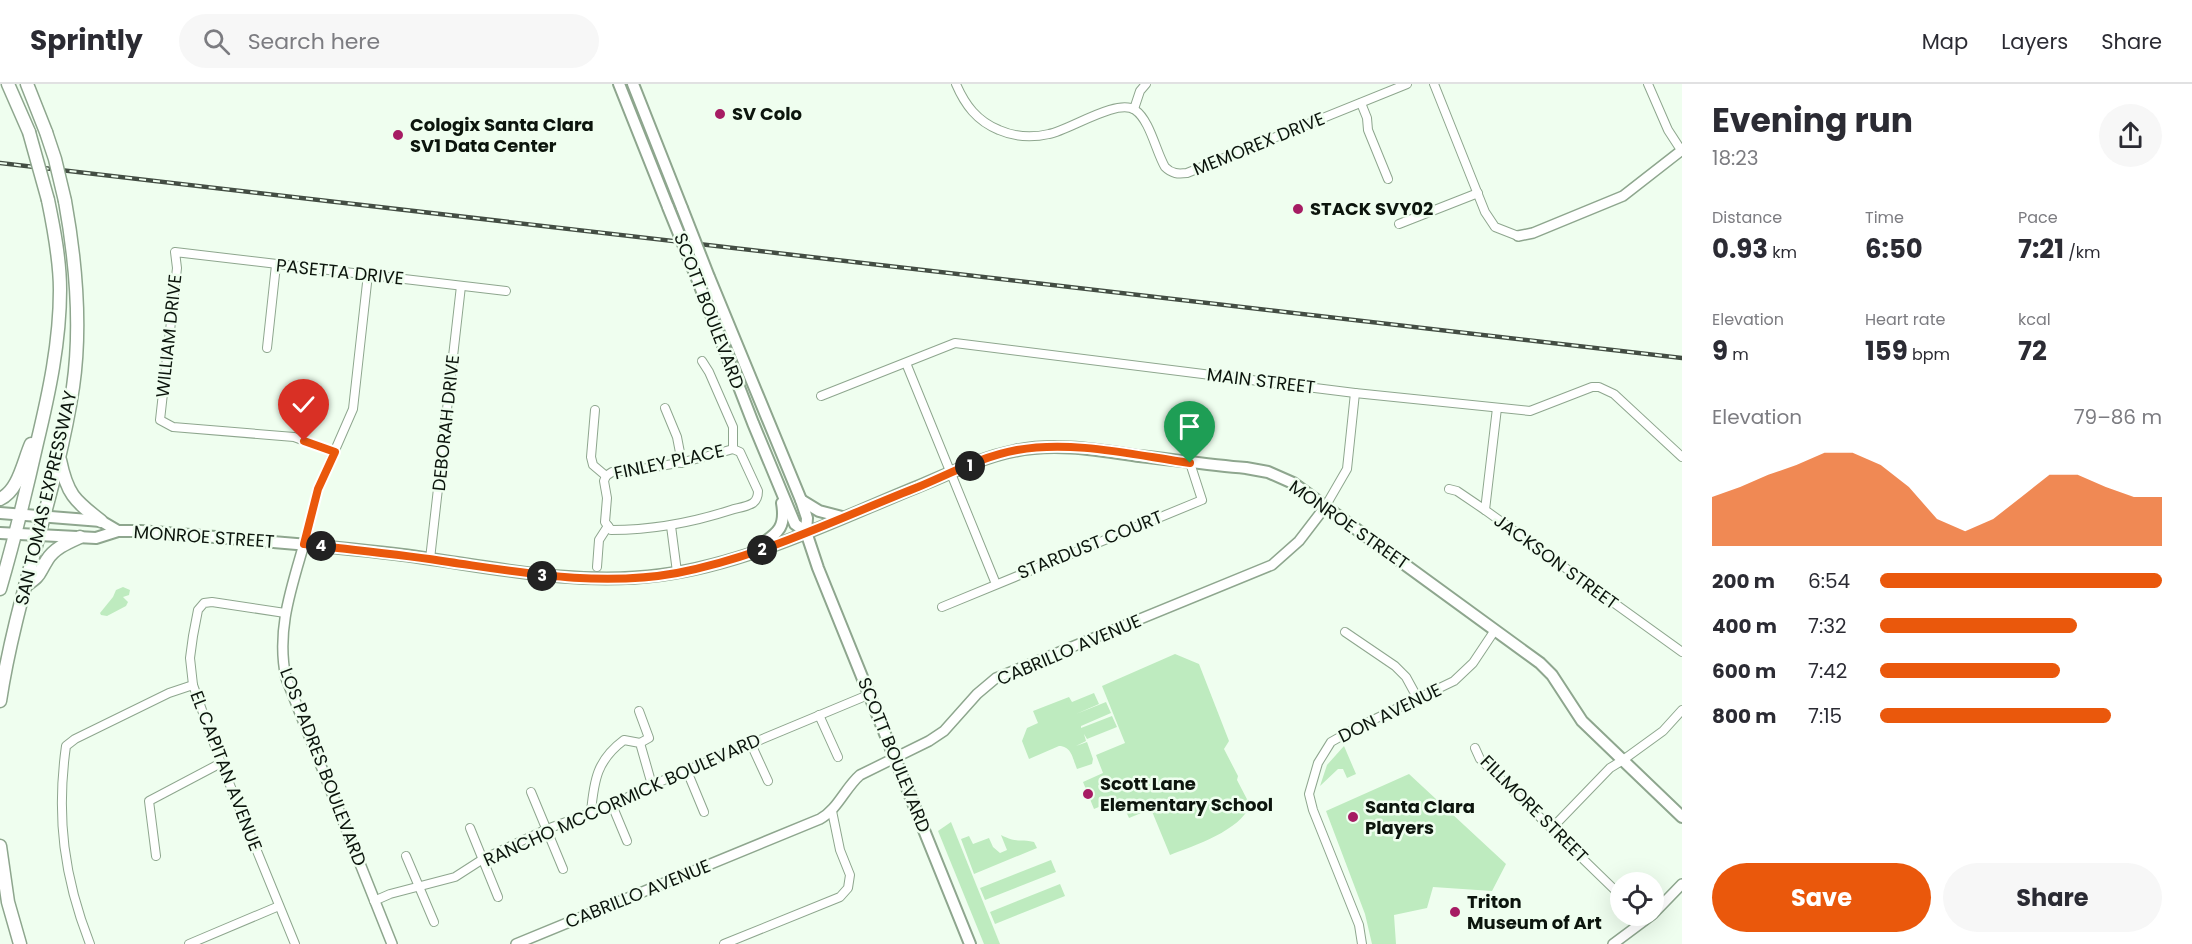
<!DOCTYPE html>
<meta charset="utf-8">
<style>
body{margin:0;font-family:Poppins,sans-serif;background:#f7f7f7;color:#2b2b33;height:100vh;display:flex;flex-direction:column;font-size:22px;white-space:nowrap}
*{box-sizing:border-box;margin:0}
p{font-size:20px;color:#7c7c81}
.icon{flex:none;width:33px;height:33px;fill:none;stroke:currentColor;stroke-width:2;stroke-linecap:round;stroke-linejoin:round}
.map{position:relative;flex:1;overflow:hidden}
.drawer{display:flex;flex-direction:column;background:#fff;width:510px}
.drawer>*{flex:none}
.tools{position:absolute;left:1610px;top:788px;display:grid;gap:12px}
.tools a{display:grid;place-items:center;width:54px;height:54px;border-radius:50%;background:#fff;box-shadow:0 6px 24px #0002;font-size:30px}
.pin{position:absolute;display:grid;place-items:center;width:51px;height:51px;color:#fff;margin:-62px -26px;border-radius:50% 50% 50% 0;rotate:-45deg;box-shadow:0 0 6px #0007}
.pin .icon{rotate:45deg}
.km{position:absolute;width:30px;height:30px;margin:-15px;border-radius:50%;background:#222;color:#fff;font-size:16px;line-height:30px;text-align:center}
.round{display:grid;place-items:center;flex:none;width:63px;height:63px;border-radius:32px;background:#f7f7f7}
.headline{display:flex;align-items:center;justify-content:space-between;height:102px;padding:0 30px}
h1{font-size:33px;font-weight:700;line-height:45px}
.stats{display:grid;grid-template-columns:repeat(3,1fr);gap:9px;height:102px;padding:6px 30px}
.stats div{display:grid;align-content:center}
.stats b{font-size:26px;font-weight:700}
.stats small{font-size:16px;font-weight:400}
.stats p{font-size:16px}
.chart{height:168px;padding:12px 30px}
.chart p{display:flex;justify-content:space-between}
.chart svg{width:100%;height:108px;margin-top:6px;fill:#ea580c;opacity:.7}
.button{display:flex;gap:12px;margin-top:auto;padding:12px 30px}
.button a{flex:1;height:69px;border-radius:36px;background:#ea580c;color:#fff;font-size:24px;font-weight:700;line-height:69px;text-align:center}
.button a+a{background:#f7f7f7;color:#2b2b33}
ul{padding:0 30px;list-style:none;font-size:20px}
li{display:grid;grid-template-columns:96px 72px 1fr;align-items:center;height:45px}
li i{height:15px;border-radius:8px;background:#ea580c}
header{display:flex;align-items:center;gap:36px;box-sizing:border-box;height:84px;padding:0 30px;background:#fff;border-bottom:2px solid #e1e1e2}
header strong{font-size:28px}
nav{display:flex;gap:33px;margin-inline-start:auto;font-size:21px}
.search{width:420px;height:54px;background:#f7f7f7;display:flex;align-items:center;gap:15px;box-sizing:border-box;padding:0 21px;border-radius:33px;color:#7c7c81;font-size:22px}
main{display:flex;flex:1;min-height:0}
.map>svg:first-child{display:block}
</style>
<header>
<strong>Sprintly</strong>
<div class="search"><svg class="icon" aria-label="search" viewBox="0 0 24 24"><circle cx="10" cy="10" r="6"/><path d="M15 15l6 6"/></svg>Search here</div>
<nav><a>Map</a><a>Layers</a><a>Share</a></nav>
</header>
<main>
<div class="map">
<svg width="1682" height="860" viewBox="0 0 1682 860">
<rect width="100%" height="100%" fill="#effeef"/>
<!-- green -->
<g fill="#beebbf">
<polygon points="123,503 130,506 129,511 123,513 128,518 126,522 107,532 101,531 100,529 113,513 116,506"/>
<path d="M1175,570L1199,580L1229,657L1224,665L1238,692L1237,696L1250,721C1240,747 1195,761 1170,771L1151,725L1129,734L1120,714L1094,725L1083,698L1103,689L1096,671L1125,659L1102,602Z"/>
<path d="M1094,609L1099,620L1076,630L1106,618L1111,629L1081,642V644L1112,632L1117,643L1087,655L1084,650L1086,657L1076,662L1087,658L1093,675L1092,680L1077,685C1073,676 1072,662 1059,662L1029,675L1022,657L1027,644L1038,639L1033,627L1069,613L1072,618Z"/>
<polygon points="1344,662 1356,690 1347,694 1343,685 1338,685 1320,702 1327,681"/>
<polygon points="1409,690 1506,780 1492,807 1433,803 1427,824 1394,831 1396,860 1372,860 1365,830 1326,727"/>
<polygon points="951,738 1000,860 984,860 938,747"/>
<path d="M1001,751C1018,760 1020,754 1034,758L1037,764L974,790L961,755L969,752L973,760L989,754L993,763L1000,769L1007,766Z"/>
<polygon points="1051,776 1056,788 985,816 980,804"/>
<polygon points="1060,800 1065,812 995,840 990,828"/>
</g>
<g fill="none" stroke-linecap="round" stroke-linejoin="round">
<defs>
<g id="minor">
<path d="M956,0C965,21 977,37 999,46C1015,53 1032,54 1049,50C1070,46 1117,14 1135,26C1150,36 1156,68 1165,83C1172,90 1178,90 1187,89L1407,0"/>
<polyline points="1434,0 1485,128 1495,143 1518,152"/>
<polyline points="1648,0 1668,46 1681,66"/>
<polyline points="1361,19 1367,34 1368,46 1388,95"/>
<polyline points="1134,25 1140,7 1146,0"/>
<polyline points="1399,140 1478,109"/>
<polyline points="267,264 276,181"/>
<polyline points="702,277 709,288 733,343 733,365"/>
<polyline points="906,279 996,500"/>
<polyline points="821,312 955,259 1355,309 1530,327 1592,303 1599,303 1614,310 1682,373"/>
<polyline points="665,324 677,353 682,379"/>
<polyline points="1497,324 1485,426 1682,568"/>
<polyline points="595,326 591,373 593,381 606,392"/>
<polyline points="335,368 294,353 173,343 160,336 177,184 175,168 506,207"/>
<path d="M606,392L604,397L607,414L605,438L611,446C653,446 691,439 731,426C737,424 747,423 753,419C757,416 758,411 758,407L740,368L733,365"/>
<path d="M606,392L612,388C657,384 690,378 733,365"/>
<polyline points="1449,405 1457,407 1485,426"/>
<polyline points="1325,423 1347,385 1355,309"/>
<polyline points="671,442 677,488"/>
<polyline points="304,460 318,405 353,325 368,190"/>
<polyline points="430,475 461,202"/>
<polyline points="597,483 599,456 608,442"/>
<polyline points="942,523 1202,416 1190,379"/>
<polyline points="285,529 212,518 204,519 198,526 193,552 190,574 193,601 221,679 295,860"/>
<polyline points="1345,548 1395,582 1406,593 1418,615"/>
<polyline points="639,627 649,654 640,659"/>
<polyline points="819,631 838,673"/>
<polyline points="751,660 768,697"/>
<polyline points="1475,664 1480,675 1620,811"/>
<polyline points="687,687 704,728"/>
<polyline points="531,708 563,785"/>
<polyline points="612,721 627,757"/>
<path d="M591,728C594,696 597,676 624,656L640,659L652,701"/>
<polyline points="470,744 498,813"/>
<polyline points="1552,744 1610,684 1623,676 1663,647 1682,626"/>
<polyline points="156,772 149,717 221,679"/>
<polyline points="406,772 434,838"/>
<polyline points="374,817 390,810 455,793 483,775 547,745 612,721 652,701 868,611"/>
<path d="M90,860C64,794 56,733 66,662L75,655L169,609L193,601"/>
<polyline points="189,860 279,822"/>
<polyline points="724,860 840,813 848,804 850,791 840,766 832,727"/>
<polyline points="1362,860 1359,841 1313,726 1309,710 1318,679 1331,658 1354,645 1454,597 1473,579 1495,546"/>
</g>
<g id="tertiary">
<polyline points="1518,152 1533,149 1623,112 1682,66"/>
<path d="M304,460C291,505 276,547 286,594L392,860"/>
<polyline points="1653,830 1682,800"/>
<path d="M516,860L820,735C838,725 845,704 860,691L929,657L944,647L977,610L996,594L1272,481L1299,457L1325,423"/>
<polyline points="1613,860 1652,831"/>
</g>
<g id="secondary">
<polyline points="619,0 668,123"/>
<polyline points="633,0 682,124"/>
<polyline points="696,192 753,339 795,440 806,448"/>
<polyline points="709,193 801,416 807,434 806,448 818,484 970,860"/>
<polyline points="801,416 819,427 842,433"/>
<polyline points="0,429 101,437 118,447"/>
<path d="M0,449L96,454L118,447H140C226,454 311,460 395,470C484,481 571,503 661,491C751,479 840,434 924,400C953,388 983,373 1014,367C1055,358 1098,366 1139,372C1175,376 1210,381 1246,384L1268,388L1293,399L1540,579L1552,591L1582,637L1682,733"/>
<path d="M760,461C779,449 786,442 782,419"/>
</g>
<g id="trunk">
<polyline points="8,0 29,48"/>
<polyline points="27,0 46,48"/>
<path d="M60,376C67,410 74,416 101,437"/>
<path d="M0,415C19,406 23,378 31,360"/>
<path d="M25,502C42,490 37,492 47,476C54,464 69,458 80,453"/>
<path d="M0,505C14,457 26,408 37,359C49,309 60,258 60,206C60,176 54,145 48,116"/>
<path d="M0,617C16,511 57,409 73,303C82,241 76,178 65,117"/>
<polyline points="0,762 8,818 20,860"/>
</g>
</defs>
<!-- minor casing -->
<use href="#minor" stroke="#8ea68e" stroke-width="10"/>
<!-- tertiary casing -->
<use href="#tertiary" stroke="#8ea68e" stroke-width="12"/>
<!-- secondary casing -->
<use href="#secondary" stroke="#8ea68e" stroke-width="14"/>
<!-- trunk casing -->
<use href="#trunk" stroke="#8ea68e" stroke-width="15"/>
<!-- minor -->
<use href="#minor" stroke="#fff" stroke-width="8"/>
<!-- tertiary -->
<use href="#tertiary" stroke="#fff" stroke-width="9"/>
<!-- secondary -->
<use href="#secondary" stroke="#fff" stroke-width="10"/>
<!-- trunk -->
<use href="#trunk" stroke="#fff" stroke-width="12"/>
<defs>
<polyline id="rail" points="0,79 1682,274"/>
</defs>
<!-- rail casing -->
<use href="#rail" stroke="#434d43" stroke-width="4.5"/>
<!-- rail -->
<use href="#rail" stroke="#effeef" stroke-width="2" stroke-dasharray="7" stroke-linecap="butt"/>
<defs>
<g id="secondary-bridge">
<polyline points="668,123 696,192"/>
<polyline points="682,124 709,193"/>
</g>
<g id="trunk-bridge">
<polyline points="29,48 48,116"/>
<polyline points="46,48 55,75 65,117"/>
</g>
</defs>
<!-- secondary-bridge casing -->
<use href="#secondary-bridge" stroke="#8ea68e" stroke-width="14" stroke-linecap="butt"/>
<!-- trunk-bridge casing -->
<use href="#trunk-bridge" stroke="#8ea68e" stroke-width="15" stroke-linecap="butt"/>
<!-- secondary-bridge -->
<use href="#secondary-bridge" stroke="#fff" stroke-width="10"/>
<!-- trunk-bridge -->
<use href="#trunk-bridge" stroke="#fff" stroke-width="12"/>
</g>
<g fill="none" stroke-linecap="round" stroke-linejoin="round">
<defs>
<path id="route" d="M304,357L335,368L318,405L304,460C352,466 401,470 449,478C525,489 600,503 677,489C761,473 839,434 918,403C949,390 983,372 1017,366C1073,356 1133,371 1190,379"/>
</defs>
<!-- route casing -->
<use href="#route" stroke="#fff" stroke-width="12"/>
<!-- route -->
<use href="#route" stroke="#ea580c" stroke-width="8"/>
</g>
<!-- markers -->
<g fill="#a61c63" stroke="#effeef" stroke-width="2">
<circle cx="720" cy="30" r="6"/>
<circle cx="398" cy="51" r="6"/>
<circle cx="1298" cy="125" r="6"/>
<circle cx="1088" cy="710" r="6"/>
<circle cx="1353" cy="733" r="6"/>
<circle cx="1455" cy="828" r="6"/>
</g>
<g text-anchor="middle" stroke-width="5" stroke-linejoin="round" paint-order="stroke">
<!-- poi labels -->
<g font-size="18" font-weight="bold" fill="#0c150d" stroke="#effeef" text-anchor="start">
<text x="732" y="36">SV Colo</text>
<text x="410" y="47">Cologix Santa Clara<tspan x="410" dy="21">SV1 Data Center</tspan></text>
<text x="1310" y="131">STACK SVY02</text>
<text x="1100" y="706">Scott Lane<tspan x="1100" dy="21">Elementary School</tspan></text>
<text x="1365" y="729">Santa Clara<tspan x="1365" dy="21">Players</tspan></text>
<text x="1467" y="824">Triton<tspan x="1467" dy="21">Museum of Art</tspan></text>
</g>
<!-- street labels -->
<g font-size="18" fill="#0c150d" stroke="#effeef">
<text transform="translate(1259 60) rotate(-22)" y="6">MEMOREX DRIVE</text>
<text transform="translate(340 188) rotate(6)" y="6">PASETTA DRIVE</text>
<text transform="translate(709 227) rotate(69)" y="6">SCOTT BOULEVARD</text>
<text transform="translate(169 252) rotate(-84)" y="6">WILLIAM DRIVE</text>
<text transform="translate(1261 297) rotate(7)" y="6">MAIN STREET</text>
<text transform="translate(446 339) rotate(-84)" y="6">DEBORAH DRIVE</text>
<text transform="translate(669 378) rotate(-12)" y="6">FINLEY PLACE</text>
<text transform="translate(46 414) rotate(-77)" y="6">SAN TOMAS EXPRESSWAY</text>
<text transform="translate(1349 441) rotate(35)" y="6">MONROE STREET</text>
<text transform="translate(204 453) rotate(4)" y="6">MONROE STREET</text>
<text transform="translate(1090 461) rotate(-22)" y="6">STARDUST COURT</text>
<text transform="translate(1556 478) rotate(36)" y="6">JACKSON STREET</text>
<text transform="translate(1069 566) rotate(-23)" y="6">CABRILLO AVENUE</text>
<text transform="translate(1390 629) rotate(-26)" y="6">DON AVENUE</text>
<text transform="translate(894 671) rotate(68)" y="6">SCOTT BOULEVARD</text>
<text transform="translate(323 683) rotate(69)" y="6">LOS PADRES BOULEVARD</text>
<text transform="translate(226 687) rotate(69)" y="6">EL CAPITAN AVENUE</text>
<text transform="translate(622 716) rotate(-24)" y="6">RANCHO MCCORMICK BOULEVARD</text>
<text transform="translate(1534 725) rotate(45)" y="6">FILLMORE STREET</text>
<text transform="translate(638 810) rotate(-22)" y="6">CABRILLO AVENUE</text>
</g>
</g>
</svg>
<div class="tools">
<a><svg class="icon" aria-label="locate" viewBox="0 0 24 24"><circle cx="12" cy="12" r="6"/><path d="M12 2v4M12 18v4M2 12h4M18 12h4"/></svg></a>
</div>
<div class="pin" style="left:1190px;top:379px;background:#1e9e55"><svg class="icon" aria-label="arrive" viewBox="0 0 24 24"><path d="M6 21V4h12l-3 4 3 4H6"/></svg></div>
<div class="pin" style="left:304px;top:357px;background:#d93025"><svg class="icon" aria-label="check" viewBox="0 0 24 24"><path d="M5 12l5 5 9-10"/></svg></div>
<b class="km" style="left:970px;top:382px">1</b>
<b class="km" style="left:762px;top:466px">2</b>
<b class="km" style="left:542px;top:492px">3</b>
<b class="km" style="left:321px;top:462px">4</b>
</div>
<section class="drawer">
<div class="headline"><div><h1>Evening run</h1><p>18:23</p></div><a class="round"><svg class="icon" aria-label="share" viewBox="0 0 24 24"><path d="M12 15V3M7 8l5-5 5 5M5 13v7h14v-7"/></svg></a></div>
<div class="stats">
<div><p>Distance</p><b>0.93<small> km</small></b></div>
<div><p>Time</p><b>6:50</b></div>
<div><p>Pace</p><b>7:21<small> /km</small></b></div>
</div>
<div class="stats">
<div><p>Elevation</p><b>9<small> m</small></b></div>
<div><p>Heart rate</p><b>159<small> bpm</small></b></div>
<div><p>kcal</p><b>72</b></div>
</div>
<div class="chart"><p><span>Elevation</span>79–86 m</p>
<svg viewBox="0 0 160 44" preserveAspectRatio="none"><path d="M0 44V24L10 20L20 15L30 11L40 6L50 6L60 11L70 20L80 33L90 38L100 33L110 24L120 15L130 15L140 20L150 24L160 24V44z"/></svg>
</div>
<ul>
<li><b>200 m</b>6:54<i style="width:100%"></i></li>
<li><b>400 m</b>7:32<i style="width:70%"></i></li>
<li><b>600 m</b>7:42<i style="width:64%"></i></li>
<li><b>800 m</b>7:15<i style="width:82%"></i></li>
</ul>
<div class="button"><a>Save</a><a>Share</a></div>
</section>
</main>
